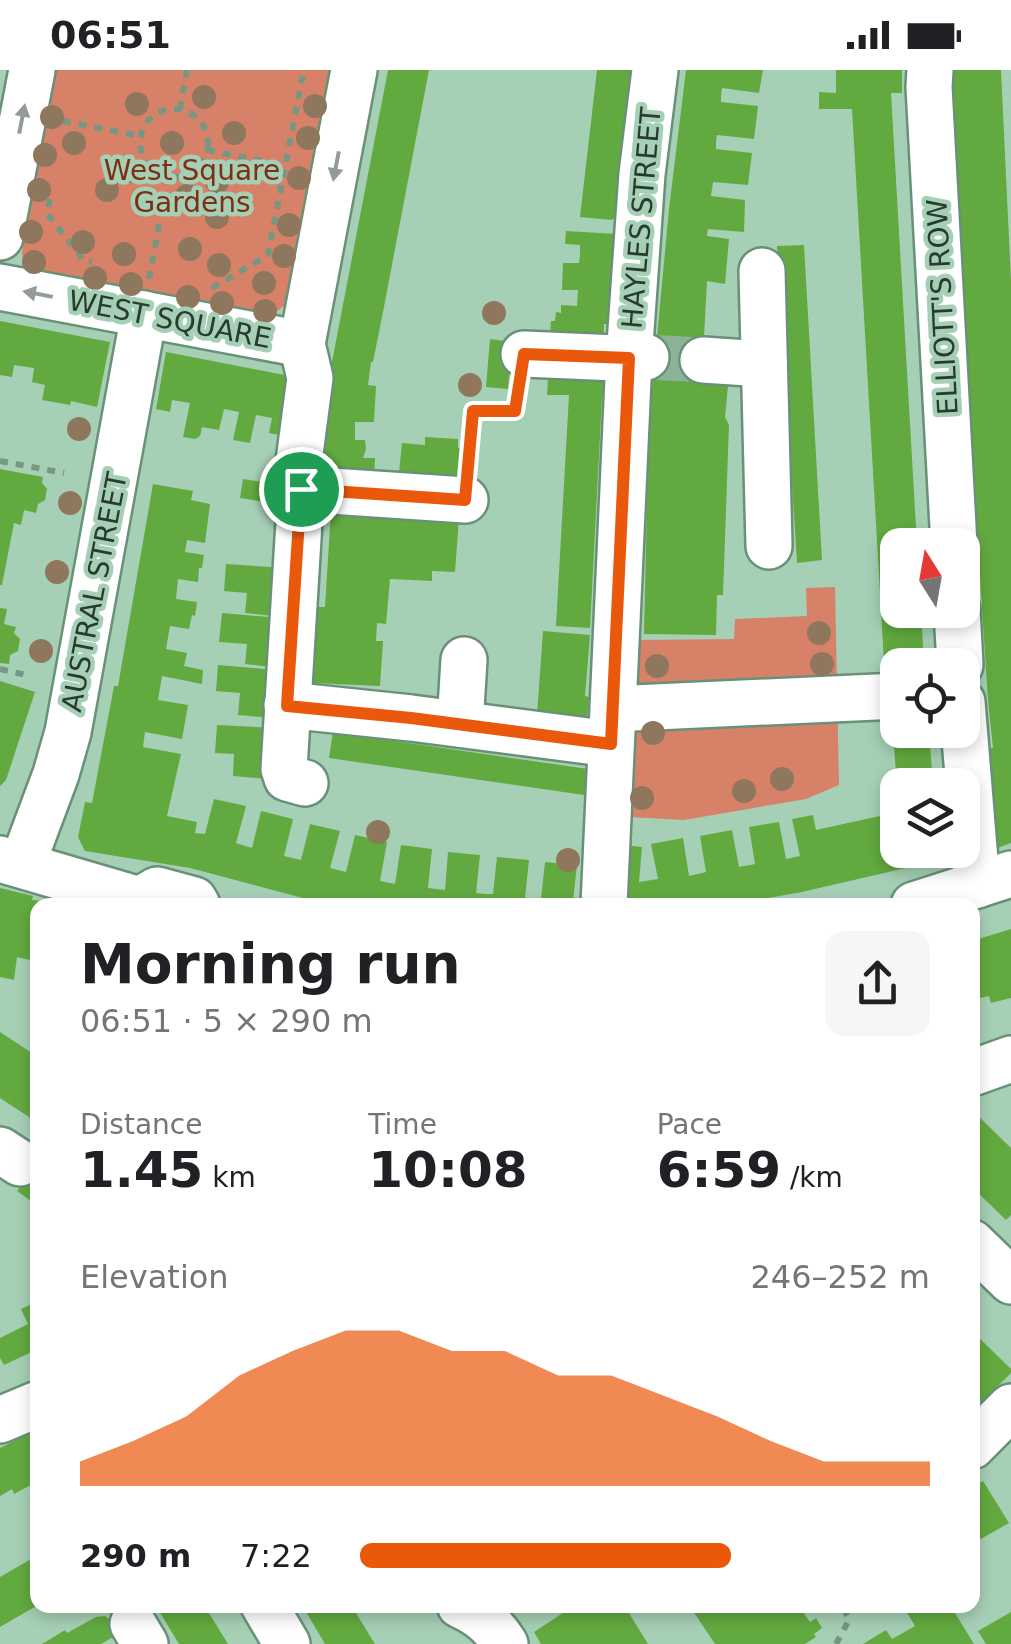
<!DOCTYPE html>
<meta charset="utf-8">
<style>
body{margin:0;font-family:"DejaVu Sans",sans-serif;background:#f6f6f6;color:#202124;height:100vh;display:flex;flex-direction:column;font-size:38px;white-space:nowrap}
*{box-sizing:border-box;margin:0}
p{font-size:32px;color:#757577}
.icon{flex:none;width:55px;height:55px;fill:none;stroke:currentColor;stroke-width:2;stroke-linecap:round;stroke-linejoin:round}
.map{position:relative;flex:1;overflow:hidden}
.details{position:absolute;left:30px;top:828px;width:950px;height:715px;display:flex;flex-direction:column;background:#fff;border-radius:20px;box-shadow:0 5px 15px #0003}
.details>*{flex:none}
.needle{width:65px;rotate:349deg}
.fabs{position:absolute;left:880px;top:458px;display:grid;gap:20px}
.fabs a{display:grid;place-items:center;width:100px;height:100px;border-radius:20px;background:#fff;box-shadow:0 5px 15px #0003;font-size:50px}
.pin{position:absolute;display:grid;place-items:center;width:85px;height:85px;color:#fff;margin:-42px;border:5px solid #fff;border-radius:50%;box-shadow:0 2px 10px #0007}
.round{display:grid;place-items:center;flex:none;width:105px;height:105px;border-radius:20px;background:#f6f6f6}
.summary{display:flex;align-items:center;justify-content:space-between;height:170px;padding:0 50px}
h1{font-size:55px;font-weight:700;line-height:75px}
.figures{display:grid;grid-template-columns:repeat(3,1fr);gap:15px;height:170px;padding:10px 50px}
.figures div{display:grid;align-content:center}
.figures b{font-size:50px;font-weight:700}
.figures small{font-size:28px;font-weight:400}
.figures p{font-size:28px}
.chart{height:280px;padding:20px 50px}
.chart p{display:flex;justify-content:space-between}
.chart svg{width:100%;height:180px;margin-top:10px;fill:#ea580c;opacity:.7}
ul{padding:0 50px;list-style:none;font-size:32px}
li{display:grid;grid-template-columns:160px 120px 1fr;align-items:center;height:75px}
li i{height:25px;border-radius:12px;background:#ea580c}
.status{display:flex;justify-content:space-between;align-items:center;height:70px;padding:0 50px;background:#fff;direction:ltr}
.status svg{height:28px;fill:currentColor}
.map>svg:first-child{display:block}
</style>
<div class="status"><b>06:51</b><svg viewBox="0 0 49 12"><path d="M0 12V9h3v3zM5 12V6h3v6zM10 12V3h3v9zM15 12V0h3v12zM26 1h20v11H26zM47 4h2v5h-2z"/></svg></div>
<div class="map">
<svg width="1011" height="1574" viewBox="0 0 1011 1574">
<rect width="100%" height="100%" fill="#a6d0b5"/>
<!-- green -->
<g fill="#d78168">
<polygon points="55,0 332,0 288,227 284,236 269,247 35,202 23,194 22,182"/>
<polygon points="835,517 839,715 806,729 684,750 630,747 636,570 734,569 735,549 807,546 806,518"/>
</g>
<!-- building -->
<g fill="#62aa3f">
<polygon points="388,0 429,0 383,242 373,292 371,292 368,315 376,316 374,352 355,352 355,370 365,370 366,379 363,388 375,388 374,411 322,407 328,313"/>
<polygon points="597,0 634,0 618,144 612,150 580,147"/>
<polygon points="686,0 763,0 759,23 722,18 721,26 721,32 758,36 754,69 717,65 716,72 716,79 752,83 748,115 713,112 711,126 745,130 744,162 708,159 707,166 729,169 725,214 707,211 702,303 729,306 725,347 729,355 723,525 717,525 716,565 644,564 647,431 652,321 669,139"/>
<polygon points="836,0 902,0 902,23 891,23 917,475 898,475 898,540 921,540 924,595 898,595 898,608 885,609 852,39 819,39 819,22 836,23"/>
<polygon points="947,0 1001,0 1011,211 1011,773 995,779 988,679 993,678 988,630"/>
<polygon points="566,161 616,164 611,254 604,254 603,280 549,277 551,251 555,251 556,242 561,243 561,235 577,236 578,220 562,220 563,193 579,193 580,185 580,175 565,174"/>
<polygon points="804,175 822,490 797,493 777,176"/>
<polygon points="0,251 110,272 97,337 71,331 70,335 42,330 45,315 32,312 34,298 14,295 12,307 0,305"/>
<polygon points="490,269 512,272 508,319 486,317"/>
<polygon points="166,282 295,307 283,366 269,363 272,348 256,345 250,373 233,370 239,342 224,339 219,360 202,357 200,366 195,369 183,367 190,333 172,330 170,342 156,339"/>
<polygon points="549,292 609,294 607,327 602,327 590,558 556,556 569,325 547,325"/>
<polygon points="425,367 458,369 458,378 465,379 461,419 398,413 402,373 425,375"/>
<polygon points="0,399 43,407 42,413 47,419 45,430 38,434 36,443 24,440 21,455 14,453 2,515 0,515"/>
<polygon points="243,409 289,416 286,435 240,428"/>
<polygon points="153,414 193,421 191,430 210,434 205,473 187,470 185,482 204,485 202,498 199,498 198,512 178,509 176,529 197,532 195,546 192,545 189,559 170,556 166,579 187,583 184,596 203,600 202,614 162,606 158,630 188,635 182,669 145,662 144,669 143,677 181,684 167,746 197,752 195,763 205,764 214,729 246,736 236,773 252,778 261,741 293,749 284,786 301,790 310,754 340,761 330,798 346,802 355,765 387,772 380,811 395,814 401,775 432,779 428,818 436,819 445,820 448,782 480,785 476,823 485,824 493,824 497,787 529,790 525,828 541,829 545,792 577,795 573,831 582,832 582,835 329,835 190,798 85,781 78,767 85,732 92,733 114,616 118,616"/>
<polygon points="331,440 459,448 455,502 432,501 432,511 390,509 386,554 377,553 376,571 383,571 380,616 313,613 318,537 325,537"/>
<polygon points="226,494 285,498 275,546 245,543 247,523 224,521"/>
<polygon points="0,538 7,539 4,554 16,557 14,563 20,569 18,581 10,585 9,594 0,593"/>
<polygon points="222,543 281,548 271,597 245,594 247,574 219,572"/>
<polygon points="543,561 590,565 585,626 589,627 587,649 537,645"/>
<polygon points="218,595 276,600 272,648 238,645 240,623 216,621"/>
<polygon points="0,611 35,622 6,710 0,716"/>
<polygon points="898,639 898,660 929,660 933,715 897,715 891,640"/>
<polygon points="217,655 275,658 267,709 233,706 234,684 215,683"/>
<polygon points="333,662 588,699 584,725 329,688"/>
<polygon points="898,742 898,780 949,780 949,788 802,822 728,835 625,835 625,775 642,777 639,812 658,809 651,774 683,768 689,806 706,802 700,766 732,760 739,797 755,794 749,757 779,752 786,789 800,786 792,749 813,745 816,760"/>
<polygon points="0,818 33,826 32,830 44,831 43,835 38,835 38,892 17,887 14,910 0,907"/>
<polygon points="1011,859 1011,928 991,933 989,926 972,930 972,871"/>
<polygon points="0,962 38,987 38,1053 0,1028"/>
<polygon points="972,1040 1011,1078 1011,1145 1006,1150 972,1117"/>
<polygon points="38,1093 38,1136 17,1121"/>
<polygon points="38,1231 38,1279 4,1295 0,1288 0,1268 28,1254 21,1239"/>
<polygon points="972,1261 1011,1299 1011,1303 975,1339 972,1337"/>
<polygon points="38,1359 38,1411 14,1424 12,1419 0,1426 0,1378"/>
<polygon points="983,1411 1009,1453 972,1474 972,1417"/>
<polygon points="38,1485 38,1535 0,1557 0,1507"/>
<polygon points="132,1535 204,1535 228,1574 179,1574 159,1541 101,1574 42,1574 65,1560 67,1563 96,1547 105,1546 113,1552"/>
<polygon points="302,1535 351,1535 375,1574 325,1574"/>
<polygon points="575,1535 624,1535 648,1574 541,1574 534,1562"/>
<polygon points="689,1535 808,1535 810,1538 803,1542 810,1552 816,1548 822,1558 814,1564 816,1567 805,1574 715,1574"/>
<polygon points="892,1535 950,1535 974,1574 863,1574 886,1560 892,1569 915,1556 903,1536 896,1541"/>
<polygon points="1011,1542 1011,1574 986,1574 978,1561"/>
</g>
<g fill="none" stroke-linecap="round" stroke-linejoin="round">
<!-- minor-tunnel -->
<polyline stroke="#8db29a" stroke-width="45" stroke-dasharray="45 22" stroke-linecap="butt" points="646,287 703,290"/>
<defs>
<g id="minor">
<polyline points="930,0 929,17 954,475"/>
<polyline points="0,167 32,0"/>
<polyline points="762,201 769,476"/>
<polyline points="0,217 302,274 354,0"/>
<polyline points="302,274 310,308 299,391 301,419 284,699 287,708 305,713"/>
<polyline points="524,284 617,288 646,287"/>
<polyline points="703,290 764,294"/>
<polyline points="301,419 465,430"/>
<polyline points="957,540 960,595"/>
<polyline points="962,632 977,815"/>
<polyline points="287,635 411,648 611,674"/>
<polyline points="614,637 633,638 898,626"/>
<polyline points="460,654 464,590"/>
<polyline points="0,789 140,830"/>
<polyline points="22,795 56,704 68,662 144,244"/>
<polyline points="140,830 157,820 194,830 197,835"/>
<polyline points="604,835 629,288 642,104 655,0"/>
<polyline points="914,835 1011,804"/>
<polyline points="972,1003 1011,989"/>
<polyline points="0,1080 20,1093"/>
<polyline points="972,1173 1011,1211"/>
<polyline points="0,1350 38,1334"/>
<polyline points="972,1376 1011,1337"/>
<polyline points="264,1535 287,1574"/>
<path d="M460,1535C480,1544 493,1555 505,1574"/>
<polyline points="133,1554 145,1574"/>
</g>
</defs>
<!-- minor casing -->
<use href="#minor" stroke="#699178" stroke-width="50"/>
<!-- path -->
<g stroke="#779782" stroke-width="6" stroke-dasharray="8 8" stroke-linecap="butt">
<polyline points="180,39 187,0"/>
<circle cx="174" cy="73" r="34"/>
<polyline points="63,51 140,66"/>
<polyline points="207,80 284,95"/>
<polyline points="50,129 47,143 84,191 92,192"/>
<polyline points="149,209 168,107"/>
<polyline points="212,218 268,185 303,4 300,0"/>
<polyline points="0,391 64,403"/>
<polyline points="468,394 473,341 515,341 518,319"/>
<polyline points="0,599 26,605"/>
<polyline points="836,1574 849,1550 845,1541"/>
</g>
<!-- minor -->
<use href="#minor" stroke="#fff" stroke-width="45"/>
</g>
<!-- trees -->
<g fill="#8f775e">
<circle cx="204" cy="27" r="12"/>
<circle cx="137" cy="34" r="12"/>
<circle cx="315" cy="36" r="12"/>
<circle cx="52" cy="47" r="12"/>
<circle cx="234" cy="63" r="12"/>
<circle cx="308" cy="68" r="12"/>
<circle cx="74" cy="73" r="12"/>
<circle cx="172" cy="73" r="12"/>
<circle cx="45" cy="85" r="12"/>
<circle cx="129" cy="101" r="12"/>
<circle cx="299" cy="108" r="12"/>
<circle cx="217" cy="112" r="12"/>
<circle cx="39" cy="120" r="12"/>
<circle cx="107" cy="120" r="12"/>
<circle cx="187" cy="126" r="12"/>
<circle cx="217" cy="147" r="12"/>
<circle cx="289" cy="155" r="12"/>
<circle cx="31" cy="162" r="12"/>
<circle cx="83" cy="172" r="12"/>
<circle cx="190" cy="179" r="12"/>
<circle cx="124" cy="184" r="12"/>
<circle cx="284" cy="186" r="12"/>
<circle cx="34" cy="192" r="12"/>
<circle cx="219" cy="195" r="12"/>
<circle cx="95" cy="208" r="12"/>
<circle cx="264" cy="213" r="12"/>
<circle cx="131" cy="214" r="12"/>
<circle cx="188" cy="227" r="12"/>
<circle cx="222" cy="233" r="12"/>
<circle cx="265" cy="241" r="12"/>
<circle cx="494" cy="243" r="12"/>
<circle cx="470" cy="315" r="12"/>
<circle cx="79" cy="359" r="12"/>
<circle cx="70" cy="433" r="12"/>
<circle cx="57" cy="502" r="12"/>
<circle cx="819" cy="563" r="12"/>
<circle cx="41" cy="581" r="12"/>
<circle cx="822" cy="594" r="12"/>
<circle cx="657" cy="596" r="12"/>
<circle cx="653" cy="663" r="12"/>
<circle cx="782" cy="709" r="12"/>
<circle cx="744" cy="721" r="12"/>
<circle cx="642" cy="728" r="12"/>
<circle cx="378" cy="762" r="12"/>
<circle cx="568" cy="790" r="12"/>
</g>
<!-- one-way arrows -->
<defs><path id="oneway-solid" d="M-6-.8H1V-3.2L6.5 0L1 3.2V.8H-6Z" transform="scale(2.5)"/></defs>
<g fill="#949c97">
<use href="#oneway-solid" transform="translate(22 49) rotate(-79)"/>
<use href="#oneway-solid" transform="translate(336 96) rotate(101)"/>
<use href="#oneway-solid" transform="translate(38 224) rotate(-169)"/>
</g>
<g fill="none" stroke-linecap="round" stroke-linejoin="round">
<defs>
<polygon id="route" points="524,284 629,288 611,674 411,648 287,636 301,419 465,430 473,341 515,341"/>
</defs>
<!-- route casing -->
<use href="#route" stroke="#fff" stroke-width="20"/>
<!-- route -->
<use href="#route" stroke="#ea580c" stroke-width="12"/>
</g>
<g text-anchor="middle" stroke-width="9" stroke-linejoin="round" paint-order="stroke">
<!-- park labels -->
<g font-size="28" fill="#7c2f17" stroke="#a6d0b5">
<text x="192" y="110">West Square<tspan x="192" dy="32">Gardens</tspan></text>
</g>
<!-- street labels -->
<g font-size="28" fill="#293a2f" stroke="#a6d0b5">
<text transform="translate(641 148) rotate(-85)" y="10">HAYLES STREET</text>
<text transform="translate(942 237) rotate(-93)" y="10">ELLIOTT'S ROW</text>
<text transform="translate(170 249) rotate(11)" y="10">WEST SQUARE</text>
<text transform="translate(94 522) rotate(-79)" y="10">AUSTRAL STREET</text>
</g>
</g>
</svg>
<div class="fabs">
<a><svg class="needle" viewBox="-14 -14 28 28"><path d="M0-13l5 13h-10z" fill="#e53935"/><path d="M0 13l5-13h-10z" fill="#757577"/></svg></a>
<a><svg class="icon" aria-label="locate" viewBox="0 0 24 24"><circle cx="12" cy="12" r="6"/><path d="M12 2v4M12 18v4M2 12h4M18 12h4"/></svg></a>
<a><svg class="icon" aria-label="layers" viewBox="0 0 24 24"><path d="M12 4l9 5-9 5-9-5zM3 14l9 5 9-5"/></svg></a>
</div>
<div class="pin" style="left:301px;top:419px;background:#1e9e55"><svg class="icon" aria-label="arrive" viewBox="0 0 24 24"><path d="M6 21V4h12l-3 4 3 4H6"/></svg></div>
<section class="details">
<div class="summary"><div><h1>Morning run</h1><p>06:51 · 5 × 290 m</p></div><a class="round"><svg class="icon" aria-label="share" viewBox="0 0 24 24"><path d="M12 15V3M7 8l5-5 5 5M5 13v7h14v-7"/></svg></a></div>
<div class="figures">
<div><p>Distance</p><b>1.45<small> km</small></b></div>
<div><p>Time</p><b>10:08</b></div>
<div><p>Pace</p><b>6:59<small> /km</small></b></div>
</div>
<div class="chart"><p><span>Elevation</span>246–252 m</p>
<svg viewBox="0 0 160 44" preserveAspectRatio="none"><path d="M0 44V38L10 33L20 27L30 17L40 11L50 6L60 6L70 11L80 11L90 17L100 17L110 22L120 27L130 33L140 38L150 38L160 38V44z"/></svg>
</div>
<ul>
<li><b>290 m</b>7:22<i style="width:65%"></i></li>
</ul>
</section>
</div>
